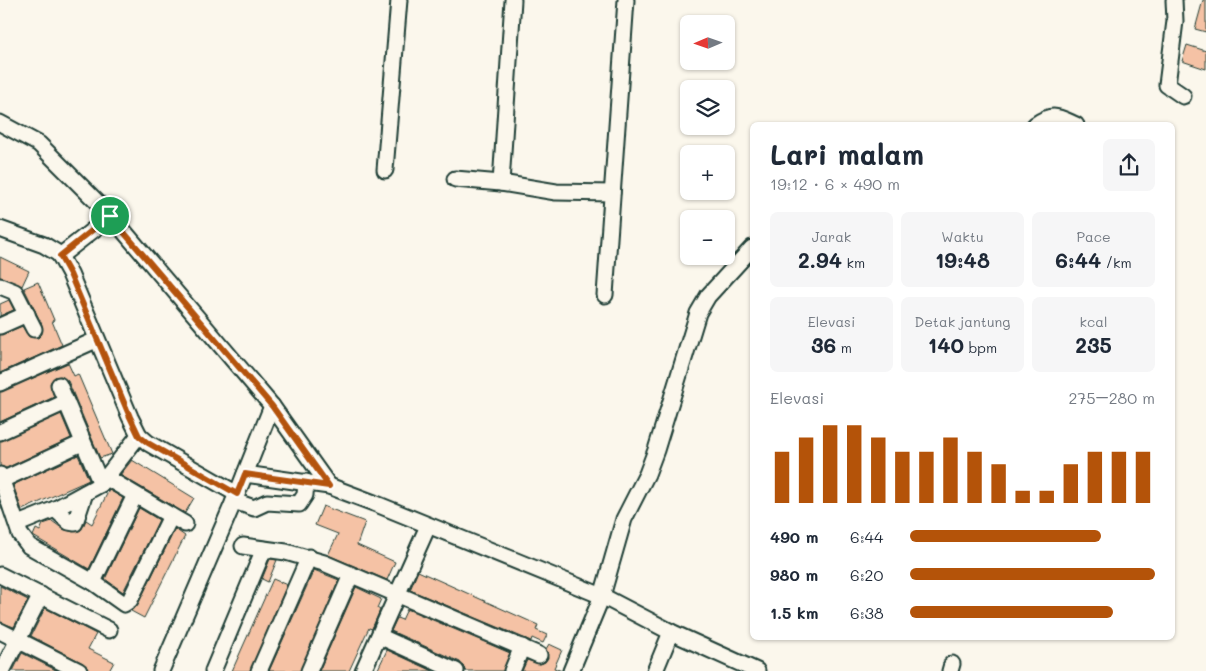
<!DOCTYPE html>
<html lang="id">
<meta charset="utf-8">
<style>
body{margin:0;font-family:Mali,sans-serif;background:#f6f6f7;color:#1f2937;height:100vh;display:flex;flex-direction:column;font-size:19px;white-space:nowrap}
*{box-sizing:border-box;margin:0}
p{font-size:16px;color:#747a83}
.icon{flex:none;width:28px;height:28px;fill:none;stroke:currentColor;stroke-width:2;stroke-linecap:round;stroke-linejoin:round}
.map{position:relative;flex:1;overflow:hidden}
.sheet{position:absolute;left:750px;top:122px;width:425px;height:518px;display:flex;flex-direction:column;background:#fff;border-radius:8px;box-shadow:0 1px 4px #0004}
.sheet>*{flex:none}
.needle{width:32px;rotate:268deg}
.controls{position:absolute;left:680px;top:15px;display:grid;gap:10px}
.controls a{display:grid;place-items:center;width:55px;height:55px;border-radius:8px;background:#fff;box-shadow:0 1px 4px #0004;font-size:25px}
.pin{position:absolute;display:grid;place-items:center;width:42px;height:42px;color:#fff;margin:-21px;border:2px solid #fff;border-radius:50%;box-shadow:0 1px 5px #0007}
.round{display:grid;place-items:center;flex:none;width:52px;height:52px;border-radius:8px;background:#f6f6f7}
.headline{display:flex;align-items:center;justify-content:space-between;height:85px;padding:0 20px}
h1{font-size:28px;font-weight:800;line-height:38px}
.figures{display:grid;grid-template-columns:repeat(3,1fr);gap:8px;height:85px;padding:5px 20px}
.figures div{display:grid;align-content:center;border-radius:8px;background:#f6f6f7;text-align:center}
.figures b{font-size:21px;font-weight:800}
.figures small{font-size:14px;font-weight:400}
.figures p{font-size:14px}
.chart{height:140px;padding:10px 20px}
.chart p{display:flex;justify-content:space-between}
.chart svg{width:100%;height:90px;margin-top:5px;stroke:#b45309;stroke-width:6}
ul{padding:0 20px;list-style:none;font-size:16px}
li{display:grid;grid-template-columns:80px 60px 1fr;align-items:center;height:38px}
li i{height:12px;border-radius:6px;background:#b45309}
.map>svg:first-child{display:block}
</style>
<div class="map">
<svg width="1206" height="671" viewBox="0 0 1206 671">
<rect width="100%" height="100%" fill="#fbf7ec"/>
<filter id="ink" filterUnits="userSpaceOnUse"><feTurbulence type="fractalNoise" baseFrequency=".02" numOctaves="2"/><feDisplacementMap in="SourceGraphic" scale="10" xChannelSelector="R" yChannelSelector="G"/><feConvolveMatrix kernelMatrix="1 2 1 2 8 2 1 2 1" color-interpolation-filters="sRGB"/></filter>
<g filter="url(#ink)">
<!-- building -->
<g fill="#f5c2a5" stroke="#1f3d34">
<polygon points="1203,0 1206,0 1206,32 1195,29"/>
<polygon points="1187,45 1206,51 1206,69 1182,61"/>
<polygon points="0,257 29,271 22,286 0,277"/>
<polygon points="38,282 54,320 52,321 62,345 0,373 0,335 22,326 29,337 38,338 42,334 42,325 24,288"/>
<polygon points="9,300 14,310 0,316 0,304"/>
<polygon points="68,363 74,376 78,374 112,454 100,458 68,381 61,376 55,377 50,383 54,397 0,422 0,392"/>
<polygon points="61,414 71,438 6,468 0,466 0,441"/>
<polygon points="78,455 89,480 22,510 13,485"/>
<polygon points="132,460 194,498 185,513 120,475"/>
<polygon points="109,490 123,498 89,569 33,536 36,529 40,531 43,524 52,521 63,529 73,532 81,530 86,520 92,524"/>
<polygon points="323,506 365,522 357,545 395,562 387,580 328,555 338,534 315,525"/>
<polygon points="139,508 159,520 123,592 105,579"/>
<polygon points="175,529 185,536 144,618 131,611 138,604"/>
<polygon points="270,559 277,560 268,582 262,579"/>
<polygon points="314,570 339,580 300,671 269,671"/>
<polygon points="418,571 538,625 536,630 547,635 543,643 532,638 531,641 410,590"/>
<polygon points="273,579 287,585 250,671 232,671"/>
<polygon points="0,586 28,600 14,627 0,622"/>
<polygon points="356,587 381,599 377,608 380,610 372,629 369,628 365,636 349,671 319,671"/>
<polygon points="45,608 96,634 88,649 114,662 109,671 88,671 83,663 31,636"/>
<polygon points="407,609 510,653 503,671 465,671 460,662 391,631 397,618 402,620"/>
<polygon points="549,644 562,650 554,668 562,671 522,671 527,660 540,664 545,662 548,658 546,649"/>
<polygon points="387,650 433,671 377,671"/>
<polygon points="22,653 58,671 13,671"/>
</g>
<g fill="none" stroke-linecap="round" stroke-linejoin="round">
<defs>
<g id="minor">
<polyline points="1174,0 1175,21 1167,85 1183,96"/>
<polyline points="0,123 39,144 111,216 272,406 329,486"/>
<path d="M1035,125C1053,112 1058,117 1076,125"/>
<polyline points="385,170 399,0"/>
<polyline points="455,179 501,183 556,192 612,193"/>
<polyline points="501,183 513,0"/>
<polyline points="0,229 44,245 59,254 70,274 130,417 139,435 148,443 237,494"/>
<polyline points="60,256 111,216"/>
<polyline points="0,286 15,292 34,329"/>
<polyline points="605,295 626,0"/>
<polyline points="0,326 27,314"/>
<polyline points="0,383 96,340"/>
<polyline points="59,385 101,484"/>
<polyline points="0,432 66,402"/>
<polyline points="245,474 329,486 374,503 602,596 671,632 757,671"/>
<polyline points="0,475 20,534 29,546 93,582 124,604 130,600 171,516 107,478"/>
<polyline points="2,480 82,443"/>
<polyline points="234,501 254,508 267,502 299,504 305,495 306,482"/>
<polyline points="55,509 69,522 75,523 85,493"/>
<polyline points="171,516 185,524"/>
<polyline points="18,524 55,509 101,484 139,435"/>
<polyline points="243,546 286,552 324,563 539,655"/>
<polyline points="0,575 109,630"/>
<polyline points="93,582 135,495"/>
<polyline points="0,631 79,671"/>
<polyline points="379,636 456,671"/>
<polyline points="2,671 41,595"/>
<polyline points="161,671 237,494 272,406"/>
<polyline points="213,671 264,549"/>
<polyline points="259,671 309,557"/>
<polyline points="309,671 351,575"/>
<polyline points="363,671 428,526"/>
<polyline points="512,671 522,647"/>
<polyline points="571,671 602,596 624,519 647,474 656,450 698,313 708,296 752,248"/>
<polyline points="655,671 671,632"/>
<polyline points="950,671 952,664"/>
</g>
</defs>
<!-- minor casing -->
<use href="#minor" stroke="#1f3d34" stroke-width="19"/>
<!-- minor -->
<use href="#minor" stroke="#fbf7ec" stroke-width="15"/>
</g>
</g>
<g fill="none" stroke-linecap="round" stroke-linejoin="round" filter="url(#ink)">
<defs>
<polygon id="route" points="110,216 272,406 329,486 245,474 237,494 148,443 139,436 130,417 70,274 60,256"/>
</defs>
<!-- route casing -->
<use href="#route" stroke="#fff" stroke-width="10"/>
<!-- route -->
<use href="#route" stroke="#b45309" stroke-width="6"/>
</g>
</svg>
<div class="controls">
<a><svg class="needle" viewBox="-14 -14 28 28"><path d="M0-13l5 13h-10z" fill="#e53935"/><path d="M0 13l5-13h-10z" fill="#747a83"/></svg></a>
<a><svg class="icon" aria-label="layers" viewBox="0 0 24 24"><path d="M12 4l9 5-9 5-9-5zM3 14l9 5 9-5"/></svg></a>
<a>+</a>
<a>−</a>
</div>
<div class="pin" style="left:110px;top:216px;background:#1e9e55"><svg class="icon" aria-label="arrive" viewBox="0 0 24 24"><path d="M6 21V4h12l-3 4 3 4H6"/></svg></div>
<section class="sheet">
<div class="headline"><div><h1>Lari malam</h1><p>19:12 · 6 × 490 m</p></div><a class="round"><svg class="icon" aria-label="share" viewBox="0 0 24 24"><path d="M12 15V3M7 8l5-5 5 5M5 13v7h14v-7"/></svg></a></div>
<div class="figures">
<div><p>Jarak</p><b>2.94<small> km</small></b></div>
<div><p>Waktu</p><b>19:48</b></div>
<div><p>Pace</p><b>6:44<small> /km</small></b></div>
</div>
<div class="figures">
<div><p>Elevasi</p><b>36<small> m</small></b></div>
<div><p>Detak jantung</p><b>140<small> bpm</small></b></div>
<div><p>kcal</p><b>235</b></div>
</div>
<div class="chart"><p><span>Elevasi</span>275–280 m</p>
<svg viewBox="0 0 160 44" preserveAspectRatio="none"><path d="M5 44V19M15 44V12M25 44V6M35 44V6M45 44V12M55 44V19M65 44V19M75 44V12M85 44V19M95 44V25M105 44V38M115 44V38M125 44V25M135 44V19M145 44V19M155 44V19"/></svg>
</div>
<ul>
<li><b>490 m</b>6:44<i style="width:78%"></i></li>
<li><b>980 m</b>6:20<i style="width:100%"></i></li>
<li><b>1.5 km</b>6:38<i style="width:83%"></i></li>
</ul>
</section>
</div>
